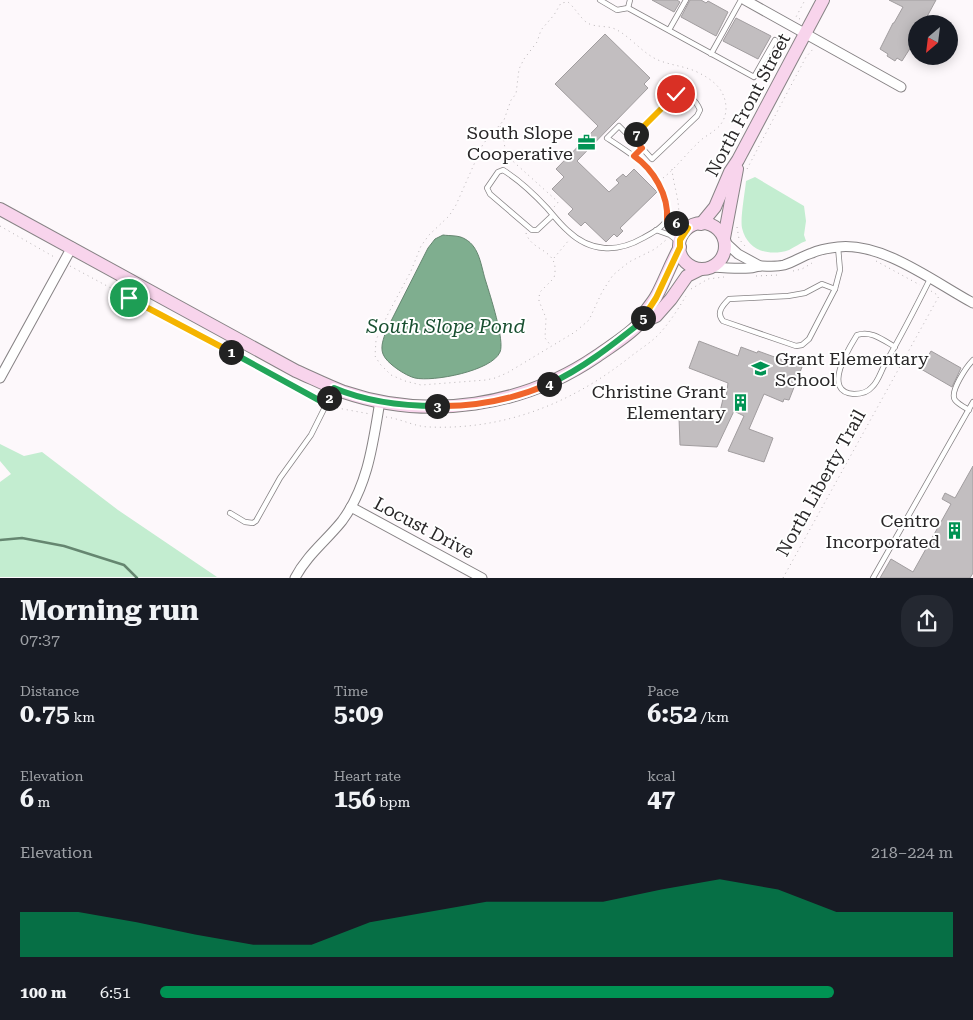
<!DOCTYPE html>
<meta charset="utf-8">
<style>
body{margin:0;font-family:"Roboto Serif",serif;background:#242831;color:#f1f3f6;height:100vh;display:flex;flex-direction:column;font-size:19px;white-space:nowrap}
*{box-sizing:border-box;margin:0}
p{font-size:16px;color:#9ea1a6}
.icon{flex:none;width:28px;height:28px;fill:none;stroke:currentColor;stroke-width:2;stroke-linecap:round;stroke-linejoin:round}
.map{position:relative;height:578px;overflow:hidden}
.sheet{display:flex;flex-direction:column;background:#171b24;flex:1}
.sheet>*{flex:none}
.needle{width:32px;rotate:208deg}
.controls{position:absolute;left:908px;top:15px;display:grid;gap:10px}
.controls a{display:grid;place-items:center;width:50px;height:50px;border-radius:50%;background:#171b24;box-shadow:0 2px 12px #0003;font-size:25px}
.pin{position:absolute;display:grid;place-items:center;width:42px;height:42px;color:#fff;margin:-21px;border:2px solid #fff;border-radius:50%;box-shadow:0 1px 5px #0007}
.km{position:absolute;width:25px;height:25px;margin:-12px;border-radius:50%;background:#222;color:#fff;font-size:14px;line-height:25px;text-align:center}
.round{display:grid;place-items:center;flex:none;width:52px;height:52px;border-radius:20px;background:#242831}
.headline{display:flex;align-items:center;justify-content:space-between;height:85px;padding:0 20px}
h1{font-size:28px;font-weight:700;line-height:38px}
.figures{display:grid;grid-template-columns:repeat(3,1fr);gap:8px;height:85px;padding:5px 20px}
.figures div{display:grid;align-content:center}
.figures b{font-size:25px;font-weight:700}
.figures small{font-size:14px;font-weight:400}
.figures p{font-size:14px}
.chart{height:140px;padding:10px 20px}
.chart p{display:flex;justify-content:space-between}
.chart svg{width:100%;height:90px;margin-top:5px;fill:#009353;opacity:.7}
ul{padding:0 20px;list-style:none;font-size:16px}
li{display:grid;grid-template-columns:80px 60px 1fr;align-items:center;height:38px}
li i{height:12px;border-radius:6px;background:#009353}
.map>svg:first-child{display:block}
</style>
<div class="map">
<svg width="973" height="578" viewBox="0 0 973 578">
<rect width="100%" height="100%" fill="#fdf8fb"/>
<!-- green -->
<g fill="#c3edd0">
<path d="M755,177L804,206L806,221L804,235L806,241C800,243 795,247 789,250C768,257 747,250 742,228C740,219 745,192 746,181Z"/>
<polygon points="0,444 24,456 42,452 118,510 217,577 0,577 0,482 11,474 0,461"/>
</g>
<!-- water -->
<path fill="#7fae8f" stroke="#658670" d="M443,235C449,236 459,235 465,239C480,247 481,267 486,282C490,295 505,341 500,352C492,371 433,382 415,378C406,376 386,363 383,354C380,346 384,338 386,331L428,248L435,239Z"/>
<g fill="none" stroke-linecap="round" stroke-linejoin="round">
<!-- stream -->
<polyline stroke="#658670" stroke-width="2.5" points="0,540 22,538 64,546 124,565 137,578"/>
</g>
<!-- building -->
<g fill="#c2bec0" stroke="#a19d9f">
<polygon points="652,0 677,0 680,2 674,12"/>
<polygon points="690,0 701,0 706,3 708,1 728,12 716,36 681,17"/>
<polygon points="889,0 936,0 923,24 916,24 916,39 902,61 897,58 895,61 887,56 888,54 880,49 893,23 894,23 903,7"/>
<polygon points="736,18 771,36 758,59 723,41"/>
<polygon points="605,34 650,78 644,84 648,88 577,161 609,192 619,183 616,180 623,174 626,177 634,169 657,192 620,228 623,231 617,237 614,234 606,242 585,222 581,226 568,214 573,209 552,189 564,177 556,169 598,126 555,84"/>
<polygon points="699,341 738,356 741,347 757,353 758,351 802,367 789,400 784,399 783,402 764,394 749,429 773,438 764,462 728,451 744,416 734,411 717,447 680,445 679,418 718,420 723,399 726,398 728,383 689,368"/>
<polygon points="931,351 961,368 952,387 921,369"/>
<polygon points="973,466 973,573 970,578 880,578 891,559 913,572 951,504 942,499 945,493 955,498"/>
</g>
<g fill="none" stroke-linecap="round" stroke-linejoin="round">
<defs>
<g id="service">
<polyline points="600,0 617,10 628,8 754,77 775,40"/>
<polyline points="628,8 630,0"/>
<polyline points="669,30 686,0"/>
<polyline points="711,54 741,0"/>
<polyline points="632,139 642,148"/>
<path d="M553,215L537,230H532L490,194L487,188L498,172L503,170C519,180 534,194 547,208C554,216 560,224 568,231C590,252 617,253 643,238C652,233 665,227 668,216C661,172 642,161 607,138L619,126L632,139L676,94C686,91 696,100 700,110L697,116L652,159L642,148L634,156"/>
<polyline points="667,219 688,228"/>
<polyline points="656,230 670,235 680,243"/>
<path d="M822,284L835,289L809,339L802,345L796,346L723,321C716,313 722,306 729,299L788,296L805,293Z"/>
<polyline points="835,289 840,270 838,247"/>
<path d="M895,347C883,340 871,330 857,335C849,348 821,392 854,394C860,394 868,392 872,387C878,382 881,371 885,364C901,336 916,307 930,279"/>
<path d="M969,410C964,407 958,404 955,400C949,392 967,366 973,360"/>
<polyline points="230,513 245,522 253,523 256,521 280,478 311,435 334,389"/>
<polyline points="873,578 973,402"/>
</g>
<g id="minor">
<polyline points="745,0 901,87"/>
<polyline points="725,242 738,254 760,266"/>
<path d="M712,267C725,268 738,269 750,268C754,268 757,266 761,266C769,266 776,267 784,265C794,262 802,256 812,253C820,249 829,248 838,247C883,242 934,282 973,303"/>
<polyline points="0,378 72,247"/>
<polyline points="351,507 482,578"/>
<path d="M295,578C307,555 326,541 342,521C368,486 373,443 380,401"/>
</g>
<g id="secondary">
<path d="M0,209L296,371C312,378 328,386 344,392C429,421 524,406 597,356C611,346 628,336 639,324C642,320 644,315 646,311C650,305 654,301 657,295C665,280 671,263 680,247"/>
<circle cx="702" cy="246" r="23"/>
<polyline points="701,224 715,207 730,172 738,160 823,0"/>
<polyline points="724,238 737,169"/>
<polyline points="640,323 656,316 671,299 687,276 701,269"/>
</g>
</defs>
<!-- service casing -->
<use href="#service" stroke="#878385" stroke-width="6"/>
<!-- minor casing -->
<use href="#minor" stroke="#878385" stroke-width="11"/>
<!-- secondary casing -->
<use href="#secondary" stroke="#878385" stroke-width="14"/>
<!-- path -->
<g stroke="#b9b5b7" stroke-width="1" stroke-dasharray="1 4" stroke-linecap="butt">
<polyline points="800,19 796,17 805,0"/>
<polyline points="500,126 502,129 506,155 557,201 558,203 554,207"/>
<path d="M672,169C673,184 681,204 678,217"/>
<polyline points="747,169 806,57 814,48"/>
<path d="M663,178C676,168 686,154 698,143C703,137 711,134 716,129C722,125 726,116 726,109C726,89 712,79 695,71C683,66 670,65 658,60C642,53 630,36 615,29C606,25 594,28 586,22C579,16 575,8 568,2L561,3L554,15L541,30L537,42L524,59L519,69L516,94L511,100L504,120L483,144L456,205L449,216L429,235L421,246L411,271L388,314L376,340L375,356L380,364L391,375L405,381L421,385L486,380L495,378L507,373L575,332L589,320L602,292L613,275L629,262L655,249L666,240"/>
<polyline points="0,226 56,258"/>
<polyline points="737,227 739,239 745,246 743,248"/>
<path d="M526,233C532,253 561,248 554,278L540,292L539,297V301L546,318L545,338L551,346"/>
<polyline points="554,258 569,240"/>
<polyline points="876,261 920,285"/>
<polyline points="70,266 322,402"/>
<polyline points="793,271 802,269 812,263"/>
<polyline points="756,276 779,275"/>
<polyline points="691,289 708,279 724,277"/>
<polyline points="931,291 939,296"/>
<polyline points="332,407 370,414"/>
<path d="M386,417C402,419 415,427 430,427C505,430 572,403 630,357C640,349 652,342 660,333C670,322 678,309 686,296"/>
<polyline points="783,578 939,296"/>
</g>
<!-- service -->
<use href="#service" stroke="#fff" stroke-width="4.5"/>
<!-- minor -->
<use href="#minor" stroke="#fff" stroke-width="9"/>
<!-- secondary -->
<use href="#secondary" stroke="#f8d4ec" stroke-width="12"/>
</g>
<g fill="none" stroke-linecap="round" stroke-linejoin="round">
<defs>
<polyline id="split-1" points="129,298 231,352"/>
<polyline id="split-2" points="231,352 326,404 329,398"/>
<path id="split-3" d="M329,398L334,388C367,402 402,406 437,406"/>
<path id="split-4" d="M437,406C475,407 514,399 549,384"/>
<path id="split-5" d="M549,384C582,369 611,346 640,323L643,318"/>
<polyline id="split-6" points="643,318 656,298 680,247 680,240 688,228 676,223"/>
<path id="split-7" d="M636,134L632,138L642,148L634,156C653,169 669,195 667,220L676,223"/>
<polyline id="split-8" points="636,134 676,94"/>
</defs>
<!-- split-1 casing -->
<use href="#split-1" stroke="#fff" stroke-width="10"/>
<!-- split-2 casing -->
<use href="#split-2" stroke="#fff" stroke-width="10"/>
<!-- split-3 casing -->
<use href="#split-3" stroke="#fff" stroke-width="10"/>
<!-- split-4 casing -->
<use href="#split-4" stroke="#fff" stroke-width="10"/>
<!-- split-5 casing -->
<use href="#split-5" stroke="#fff" stroke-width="10"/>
<!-- split-6 casing -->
<use href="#split-6" stroke="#fff" stroke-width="10"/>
<!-- split-7 casing -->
<use href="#split-7" stroke="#fff" stroke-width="10"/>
<!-- split-8 casing -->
<use href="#split-8" stroke="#fff" stroke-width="10"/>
<!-- split-1 -->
<use href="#split-1" stroke="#f5b400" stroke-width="6"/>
<!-- split-2 -->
<use href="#split-2" stroke="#22a559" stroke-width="6"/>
<!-- split-3 -->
<use href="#split-3" stroke="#22a559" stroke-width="6"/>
<!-- split-4 -->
<use href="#split-4" stroke="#f0652b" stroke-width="6"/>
<!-- split-5 -->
<use href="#split-5" stroke="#22a559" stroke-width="6"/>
<!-- split-6 -->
<use href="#split-6" stroke="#f5b400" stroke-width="6"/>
<!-- split-7 -->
<use href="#split-7" stroke="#f0652b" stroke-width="6"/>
<!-- split-8 -->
<use href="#split-8" stroke="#f5b400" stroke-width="6"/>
</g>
<!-- icons -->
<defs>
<symbol id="office-bare" viewBox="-9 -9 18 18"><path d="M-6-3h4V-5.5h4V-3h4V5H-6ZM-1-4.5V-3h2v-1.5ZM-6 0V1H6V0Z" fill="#009353" stroke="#fff" stroke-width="2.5" paint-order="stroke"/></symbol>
<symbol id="school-bare" viewBox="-9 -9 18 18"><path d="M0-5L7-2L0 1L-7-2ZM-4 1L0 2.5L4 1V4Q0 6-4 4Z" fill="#009353" stroke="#fff" stroke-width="2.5" paint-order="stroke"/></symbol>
<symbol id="building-bare" viewBox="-9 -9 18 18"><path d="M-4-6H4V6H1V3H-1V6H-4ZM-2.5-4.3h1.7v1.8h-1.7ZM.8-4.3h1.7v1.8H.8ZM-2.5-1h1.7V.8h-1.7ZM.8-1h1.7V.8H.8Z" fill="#009353" stroke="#fff" stroke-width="2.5" paint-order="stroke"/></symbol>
</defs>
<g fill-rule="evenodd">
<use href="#office-bare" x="574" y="130" width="25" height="25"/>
<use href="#school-bare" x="748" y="356" width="25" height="25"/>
<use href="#building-bare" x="728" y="390" width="25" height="25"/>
<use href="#building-bare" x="942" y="518" width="25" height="25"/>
</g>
<g text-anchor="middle" stroke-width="4" stroke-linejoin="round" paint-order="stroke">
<!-- street labels -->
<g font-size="18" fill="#292728" stroke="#fff">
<text transform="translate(748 105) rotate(-62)" y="6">North Front Street</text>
<text transform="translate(821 483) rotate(-61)" y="6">North Liberty Trail</text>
<text transform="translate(424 528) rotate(28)" y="6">Locust Drive</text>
</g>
<!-- poi labels -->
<g font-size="18" fill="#292728" stroke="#fff" text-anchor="end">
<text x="573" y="139">South Slope<tspan x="573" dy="21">Cooperative</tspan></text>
<text x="775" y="365" text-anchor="start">Grant Elementary<tspan x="775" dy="21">School</tspan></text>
<text x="726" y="398">Christine Grant<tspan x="726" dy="21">Elementary</tspan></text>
<text x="940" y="527">Centro<tspan x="940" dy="21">Incorporated</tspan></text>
</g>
<!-- water labels -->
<g font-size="19" font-style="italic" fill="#184f30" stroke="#fff">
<text x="446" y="333">South Slope Pond</text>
</g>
</g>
</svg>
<div class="controls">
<a><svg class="needle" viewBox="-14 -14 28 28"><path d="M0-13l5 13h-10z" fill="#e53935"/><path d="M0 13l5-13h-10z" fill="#9ea1a6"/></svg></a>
</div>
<div class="pin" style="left:129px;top:298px;background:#1e9e55"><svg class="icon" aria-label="arrive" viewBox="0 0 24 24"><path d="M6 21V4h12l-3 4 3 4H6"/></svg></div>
<div class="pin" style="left:676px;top:94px;background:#d93025"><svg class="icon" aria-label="check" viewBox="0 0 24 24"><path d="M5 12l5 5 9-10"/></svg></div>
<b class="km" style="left:231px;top:352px">1</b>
<b class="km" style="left:329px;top:398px">2</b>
<b class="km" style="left:437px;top:406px">3</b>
<b class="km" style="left:549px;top:384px">4</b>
<b class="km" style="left:643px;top:318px">5</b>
<b class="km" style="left:676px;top:223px">6</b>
<b class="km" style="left:636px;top:134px">7</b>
</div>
<section class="sheet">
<div class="headline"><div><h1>Morning run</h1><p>07:37</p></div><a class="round"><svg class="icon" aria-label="share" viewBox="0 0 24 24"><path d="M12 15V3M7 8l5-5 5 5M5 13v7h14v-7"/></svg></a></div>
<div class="figures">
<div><p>Distance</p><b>0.75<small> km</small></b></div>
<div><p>Time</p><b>5:09</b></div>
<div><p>Pace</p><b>6:52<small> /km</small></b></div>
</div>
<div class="figures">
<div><p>Elevation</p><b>6<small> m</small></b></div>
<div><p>Heart rate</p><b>156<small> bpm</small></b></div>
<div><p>kcal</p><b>47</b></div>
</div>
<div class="chart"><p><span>Elevation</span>218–224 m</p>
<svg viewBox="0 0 160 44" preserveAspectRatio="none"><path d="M0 44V22L10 22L20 27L30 33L40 38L50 38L60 27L70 22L80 17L90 17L100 17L110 11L120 6L130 11L140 22L150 22L160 22V44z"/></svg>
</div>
<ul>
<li><b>100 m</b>6:51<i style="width:85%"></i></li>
</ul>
</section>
